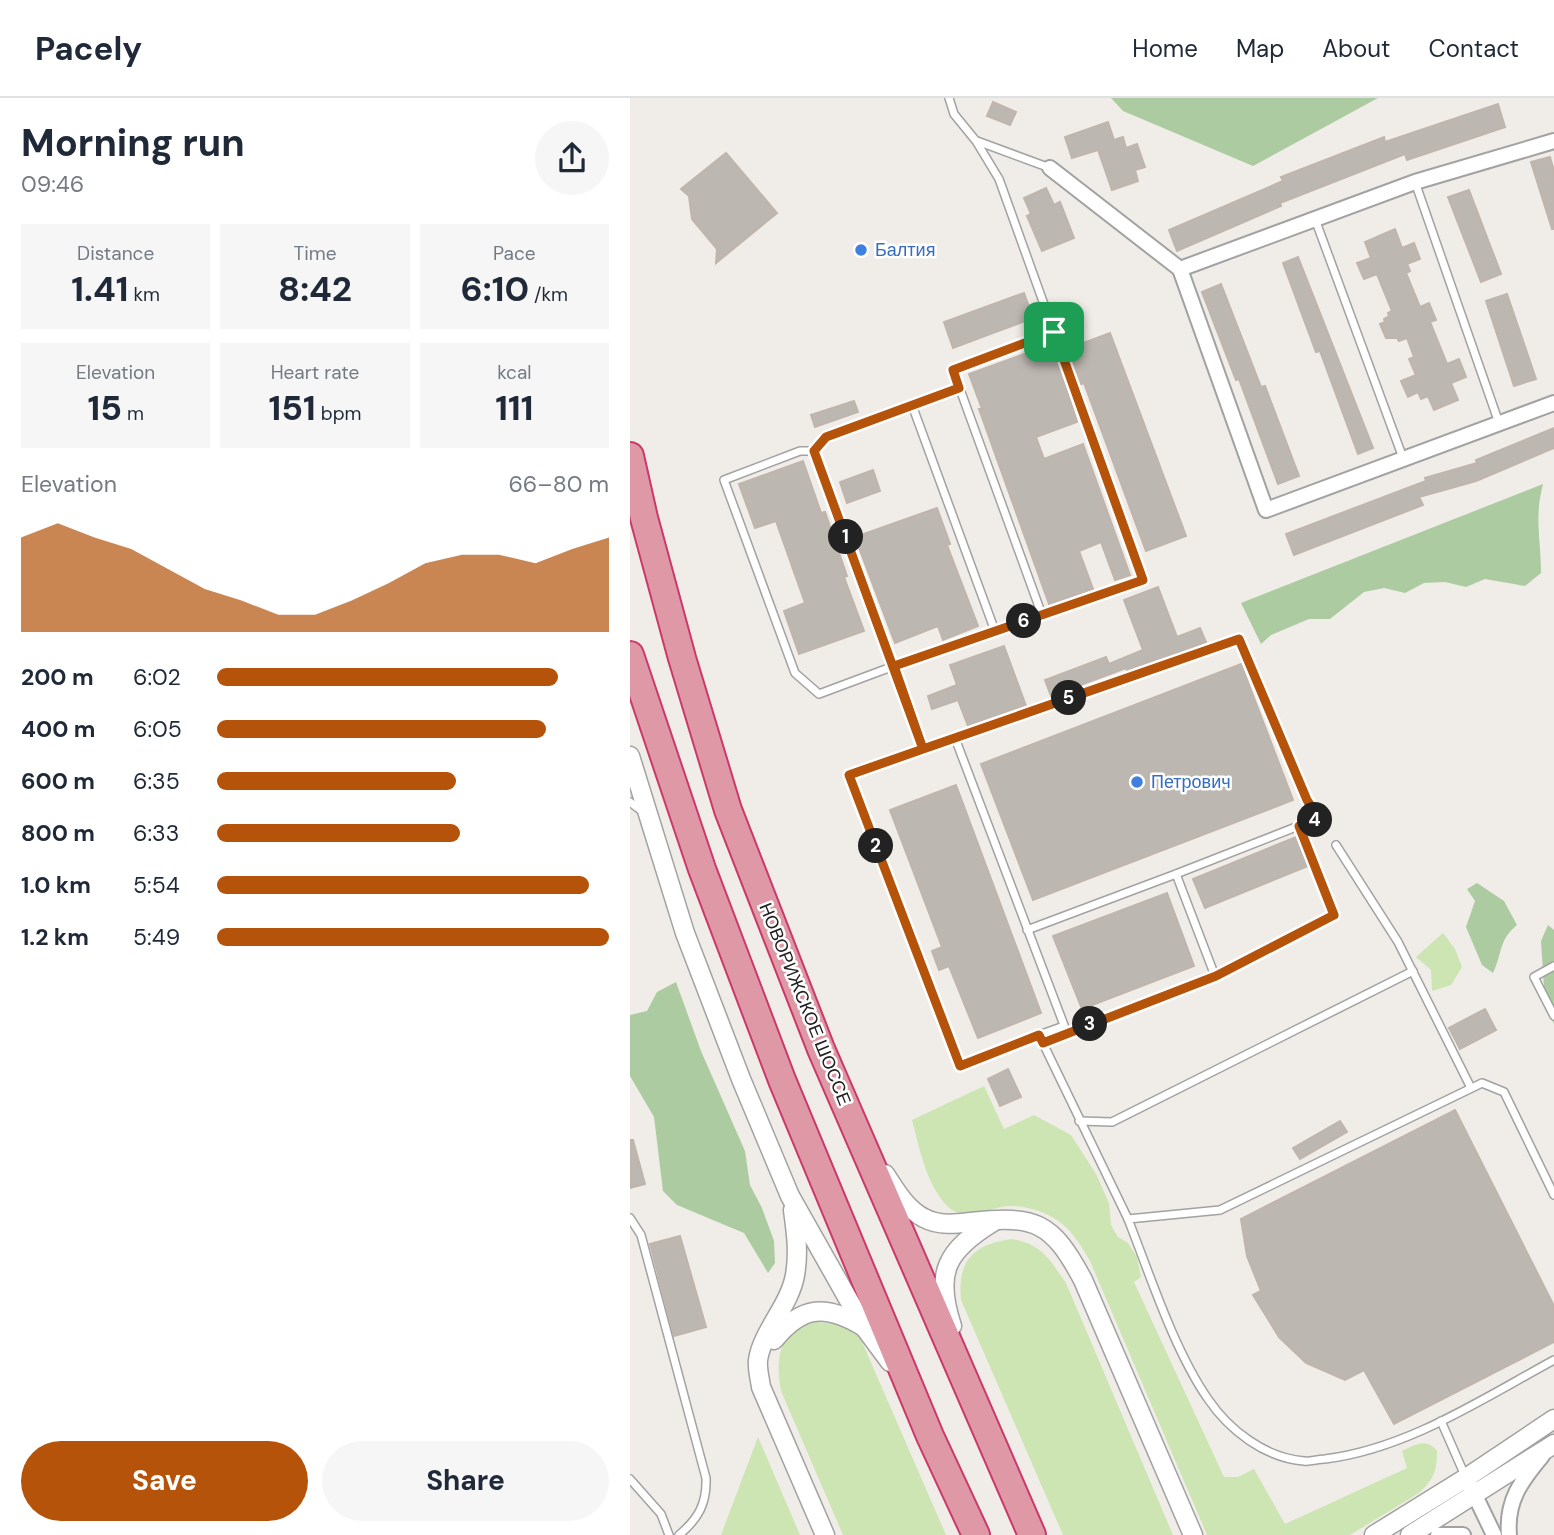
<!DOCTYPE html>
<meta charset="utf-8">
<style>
body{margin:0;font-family:"DM Sans",sans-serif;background:#f6f6f7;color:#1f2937;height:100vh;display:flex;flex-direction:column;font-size:26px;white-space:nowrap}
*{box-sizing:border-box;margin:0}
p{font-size:23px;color:#747a83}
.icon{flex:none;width:38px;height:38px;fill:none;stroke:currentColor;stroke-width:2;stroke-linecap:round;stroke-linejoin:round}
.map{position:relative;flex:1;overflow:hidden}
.drawer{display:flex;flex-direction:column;background:#fff;width:630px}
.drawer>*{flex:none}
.pin{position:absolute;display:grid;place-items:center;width:60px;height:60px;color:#fff;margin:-30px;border-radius:14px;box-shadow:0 4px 10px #0006}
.km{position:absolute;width:35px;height:35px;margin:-18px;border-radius:50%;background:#222;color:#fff;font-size:19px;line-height:35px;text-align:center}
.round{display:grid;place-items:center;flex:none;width:74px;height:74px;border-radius:37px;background:#f6f6f7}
.summary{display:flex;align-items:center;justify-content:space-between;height:119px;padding:0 21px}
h1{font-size:38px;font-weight:700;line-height:52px}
.metrics{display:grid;grid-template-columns:repeat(3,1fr);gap:10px;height:119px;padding:7px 21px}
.metrics div{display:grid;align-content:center;border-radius:0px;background:#f6f6f7;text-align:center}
.metrics b{font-size:35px;font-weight:700}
.metrics small{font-size:19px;font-weight:400}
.metrics p{font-size:19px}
.chart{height:196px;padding:14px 21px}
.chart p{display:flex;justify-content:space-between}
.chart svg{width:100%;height:126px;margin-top:7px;fill:#b45309;opacity:.7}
.action{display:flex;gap:14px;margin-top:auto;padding:14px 21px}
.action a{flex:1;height:80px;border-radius:42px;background:#b45309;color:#fff;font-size:28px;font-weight:700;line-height:80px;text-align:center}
.action a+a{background:#f6f6f7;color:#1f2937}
ul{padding:0 21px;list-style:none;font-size:23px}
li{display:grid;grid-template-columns:112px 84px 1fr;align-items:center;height:52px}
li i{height:18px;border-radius:9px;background:#b45309}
header{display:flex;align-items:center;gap:42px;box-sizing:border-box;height:98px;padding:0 35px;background:#fff;border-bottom:2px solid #e0e1e3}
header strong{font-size:33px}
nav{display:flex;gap:38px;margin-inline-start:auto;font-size:24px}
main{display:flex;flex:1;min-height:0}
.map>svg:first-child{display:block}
</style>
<header>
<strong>Pacely</strong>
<nav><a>Home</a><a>Map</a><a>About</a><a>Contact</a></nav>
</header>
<main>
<section class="drawer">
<div class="summary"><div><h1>Morning run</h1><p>09:46</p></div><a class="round"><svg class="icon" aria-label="share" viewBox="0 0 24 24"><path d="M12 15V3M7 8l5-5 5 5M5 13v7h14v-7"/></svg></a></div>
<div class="metrics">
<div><p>Distance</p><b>1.41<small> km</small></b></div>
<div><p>Time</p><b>8:42</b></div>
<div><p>Pace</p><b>6:10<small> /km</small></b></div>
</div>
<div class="metrics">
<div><p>Elevation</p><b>15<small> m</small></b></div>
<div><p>Heart rate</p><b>151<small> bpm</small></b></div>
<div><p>kcal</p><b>111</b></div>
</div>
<div class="chart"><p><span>Elevation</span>66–80 m</p>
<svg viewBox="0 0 160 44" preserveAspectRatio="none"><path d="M0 44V11L10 6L20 11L30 15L40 22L50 29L60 33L70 38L80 38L90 33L100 27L110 20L120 17L130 17L140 20L150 15L160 11V44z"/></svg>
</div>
<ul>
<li><b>200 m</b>6:02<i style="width:87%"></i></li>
<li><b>400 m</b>6:05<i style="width:84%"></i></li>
<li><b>600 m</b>6:35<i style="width:61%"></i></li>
<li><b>800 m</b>6:33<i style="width:62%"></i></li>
<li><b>1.0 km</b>5:54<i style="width:95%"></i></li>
<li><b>1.2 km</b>5:49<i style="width:100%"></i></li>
</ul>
<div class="action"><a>Save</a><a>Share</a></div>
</section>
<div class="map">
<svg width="924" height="1437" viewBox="0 0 924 1437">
<rect width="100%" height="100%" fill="#f0ede8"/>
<!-- grass -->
<g fill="#cce5b3">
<polygon points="813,835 825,851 832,869 821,887 802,893 801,872 786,859"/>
<path d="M354,988L374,1031L404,1017L441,1037L466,1076L479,1105L481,1127L488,1139L498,1145L507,1159L511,1179L504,1184L594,1379H608L624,1371L655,1426L777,1370L772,1353C785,1347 796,1339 807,1353C807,1373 804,1381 789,1395L720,1437H577L460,1163C451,1148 442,1132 427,1122C414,1113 396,1108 381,1108C355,1109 332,1129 312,1102C295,1080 289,1048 282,1022Z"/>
<path d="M382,1141C413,1147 419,1161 436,1185L543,1437H433L331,1202C327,1162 344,1146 382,1141Z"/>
<path d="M186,1224L215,1227L229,1237L316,1437H213L151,1293C145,1259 148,1234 186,1224Z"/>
<polygon points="128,1339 170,1437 91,1437"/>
</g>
<!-- forest -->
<g fill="#adcba1">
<polygon points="481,0 748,0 623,68 493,13"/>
<path d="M913,386C904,420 911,441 911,475L895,488L855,481L836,489L815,484L794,485L775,495L754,490L734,494L700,521H679L641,537L631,546L611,505Z"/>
<path d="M847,785L874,803L887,827C868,843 873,854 863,875L852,867L836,829L845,803L837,791Z"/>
<polygon points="918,827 924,832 924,926 915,905 911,843"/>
<polygon points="46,884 71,953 115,1053 120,1087 132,1110 144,1143 145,1165 138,1175 114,1135 47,1107 33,1093 24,1019 0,978 0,917 17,913 27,894"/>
</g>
<!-- building -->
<g fill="#bdb7b1" stroke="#c0b5ac" stroke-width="2">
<polygon points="363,4 386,14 380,27 357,18"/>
<polygon points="868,6 875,29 777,62 775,56 650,105 651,108 547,153 539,132 653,83 651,79 754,39 755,44"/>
<polygon points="478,24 484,42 493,39 496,50 507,46 515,69 505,72 508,83 482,92 468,52 442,60 435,39"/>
<polygon points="96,55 147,115 86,165 87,151 62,121 59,98 51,91"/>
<polygon points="920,59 924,73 924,131 922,131 901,64"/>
<polygon points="416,90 424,107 430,104 444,140 412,153 397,118 401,116 394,100"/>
<polygon points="839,92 871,176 851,184 818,99"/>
<polygon points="765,131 772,150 784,145 790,161 777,166 780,173 776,175 790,209 799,205 806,222 800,224 817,266 829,261 836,279 821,285 828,302 804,312 798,298 791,301 788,294 778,299 771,283 786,277 779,261 784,259 777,240 769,243 767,240 756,240 750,226 755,224 754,221 759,218 758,215 762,213 747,176 734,181 727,165 741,160 735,144"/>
<polygon points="668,159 743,350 728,356 690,253 686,254 653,165"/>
<polygon points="591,186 631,289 635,288 669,378 648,386 609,281 606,282 572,194"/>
<polygon points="394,195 403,220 323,250 314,224"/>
<polygon points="877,196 906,281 884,288 856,203"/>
<polygon points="480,235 556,438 516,453 454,285 449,287 437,251"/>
<polygon points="419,247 423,256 425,255 447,324 406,339 414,361 453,346 500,477 485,482 471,444 449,453 463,491 419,506 349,311 352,311 339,276"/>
<polygon points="224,303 228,314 185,329 181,317"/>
<polygon points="924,330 924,350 846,383 789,399 793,407 664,457 656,436 796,383 795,380 847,365 846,362"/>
<polygon points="173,363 191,415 195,414 217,478 214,479 234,533 169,556 154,513 175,505 146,423 125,430 109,386"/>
<polygon points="243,372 250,393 217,405 210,384"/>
<polygon points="307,410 320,446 317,447 348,528 313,542 308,528 265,545 225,439"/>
<polygon points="528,489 547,539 570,530 576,544 530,562 497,573 496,570 421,598 415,582 476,559 479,566 513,552 494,502"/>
<polygon points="374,548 396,608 338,628 328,602 302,611 298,598 327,587 320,567"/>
<polygon points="611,566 663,702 403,802 351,666"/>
<polygon points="326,687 411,915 348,940 319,868 309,872 302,853 312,849 260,712"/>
<polygon points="666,739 678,768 575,810 563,781"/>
<polygon points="537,795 564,868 452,911 423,838"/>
<polygon points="855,911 866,932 830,951 819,930"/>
<polygon points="378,971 391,999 370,1008 358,981"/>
<polygon points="825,1012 924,1208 924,1244 764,1326 734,1272 715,1282 676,1265 649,1239 623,1197 631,1193 617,1158 611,1121"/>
<polygon points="710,1023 717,1034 670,1061 663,1050"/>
<polygon points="0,1042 3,1042 15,1086 0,1090"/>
<polygon points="50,1138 76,1229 44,1238 20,1146"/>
</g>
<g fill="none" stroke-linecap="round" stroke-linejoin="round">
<defs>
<g id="service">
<polyline points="347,43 420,70"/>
<polyline points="785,84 869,325"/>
<polyline points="685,121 773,360"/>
<polyline points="282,307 365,533"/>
<polyline points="184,353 170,353 94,382 165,575 189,596 264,568 184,353 196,339 329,290"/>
<polyline points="412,517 323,272 424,234"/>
<polyline points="325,640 437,935 585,878 546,776 397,832"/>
<polyline points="293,651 264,568 513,482 369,81 346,43 324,16 319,0"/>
<polyline points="0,704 13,714"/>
<polyline points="706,747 768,844 841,990"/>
<polyline points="924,868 904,879 924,918"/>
<polyline points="585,878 704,817 669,728"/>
<polyline points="409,937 434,928"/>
<polyline points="413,945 437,935"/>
<polyline points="449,1023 482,1024 783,873"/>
<path d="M924,1097L874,994L852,985L590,1112L498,1121C520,1177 544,1252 578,1301C599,1332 635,1360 674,1363C680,1364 688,1361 695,1361C777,1351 852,1301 924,1262"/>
<path d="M0,1120L11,1137L76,1380C77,1406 68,1421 49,1437"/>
<polyline points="498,1121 409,937 330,968 219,677 609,541 677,702 689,720 546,776"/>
<polyline points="811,1323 836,1380"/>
<polyline points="0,1381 31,1416 39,1437"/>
</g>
<g id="minor">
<polyline points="420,70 550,171 785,84 924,43"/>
<polyline points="550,171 636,412 924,305"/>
<polyline points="840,1387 864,1437"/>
<polyline points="808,1437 833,1437"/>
<path d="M879,1437C876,1403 891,1383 912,1358"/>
</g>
<g id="tertiary">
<polyline points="0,658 55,835 111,981 160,1098 234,1229 260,1264"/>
<path d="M255,1076C265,1091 276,1111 294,1120C309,1128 325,1126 341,1124C406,1117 422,1124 453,1182L563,1437"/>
<path d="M163,1112C166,1134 169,1155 165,1177C160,1207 132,1234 128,1262C127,1271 130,1281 131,1289L195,1437"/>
<path d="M322,1228C304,1174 317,1152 363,1124"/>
<path d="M144,1242C172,1207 196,1206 234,1229"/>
<polyline points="744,1437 836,1380 924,1321"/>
<polyline points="780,1437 924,1346"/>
</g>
<g id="motorway">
<polyline points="0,358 14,420 52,560 98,712 191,951 402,1437"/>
<polyline points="0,557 72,771 152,982 300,1338 346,1437"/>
</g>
</defs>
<!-- service casing -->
<use href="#service" stroke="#a2a2a2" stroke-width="10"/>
<!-- minor casing -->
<use href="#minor" stroke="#a2a2a2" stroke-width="18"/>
<!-- tertiary casing -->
<use href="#tertiary" stroke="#a2a2a2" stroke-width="21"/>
<!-- motorway casing -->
<use href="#motorway" stroke="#cb396a" stroke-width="30"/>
<!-- service -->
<use href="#service" stroke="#fff" stroke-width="7"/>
<!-- minor -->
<use href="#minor" stroke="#fff" stroke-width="14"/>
<!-- tertiary -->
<use href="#tertiary" stroke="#fff" stroke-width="18"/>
<!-- motorway -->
<use href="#motorway" stroke="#df98a5" stroke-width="26"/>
</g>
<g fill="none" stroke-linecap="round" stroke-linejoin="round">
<defs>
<polyline id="route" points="424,234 323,272 329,290 196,339 184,353 293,651 219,677 330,968 409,937 413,945 586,878 704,817 669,728 689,720 677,702 609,541 293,651 264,568 513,482 424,234"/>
</defs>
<!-- route casing -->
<use href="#route" stroke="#fff" stroke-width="14"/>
<!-- route -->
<use href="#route" stroke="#b45309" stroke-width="9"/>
</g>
<!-- markers -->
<g fill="#3f7fe0" stroke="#fff" stroke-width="2.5">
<circle cx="231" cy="152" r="7"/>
<circle cx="507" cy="684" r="7"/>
</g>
<g text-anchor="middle" stroke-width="5" stroke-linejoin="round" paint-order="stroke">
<!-- shop labels -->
<g font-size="18" fill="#366cbe" stroke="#fff" text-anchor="start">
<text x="245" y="158">Балтия</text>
<text x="521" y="690">Петрович</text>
</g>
<!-- street labels -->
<g font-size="18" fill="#212121" stroke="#fff">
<text transform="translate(175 906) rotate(68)" y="6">НОВОРИЖСКОЕ ШОССЕ</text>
</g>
</g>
</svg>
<div class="pin" style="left:424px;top:234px;background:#1e9e55"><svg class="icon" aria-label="arrive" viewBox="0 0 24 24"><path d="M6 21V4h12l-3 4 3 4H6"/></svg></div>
<b class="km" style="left:216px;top:439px">1</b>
<b class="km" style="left:246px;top:748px">2</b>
<b class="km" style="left:460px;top:926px">3</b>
<b class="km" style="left:685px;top:722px">4</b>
<b class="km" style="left:439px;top:600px">5</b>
<b class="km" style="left:394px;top:523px">6</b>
</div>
</main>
